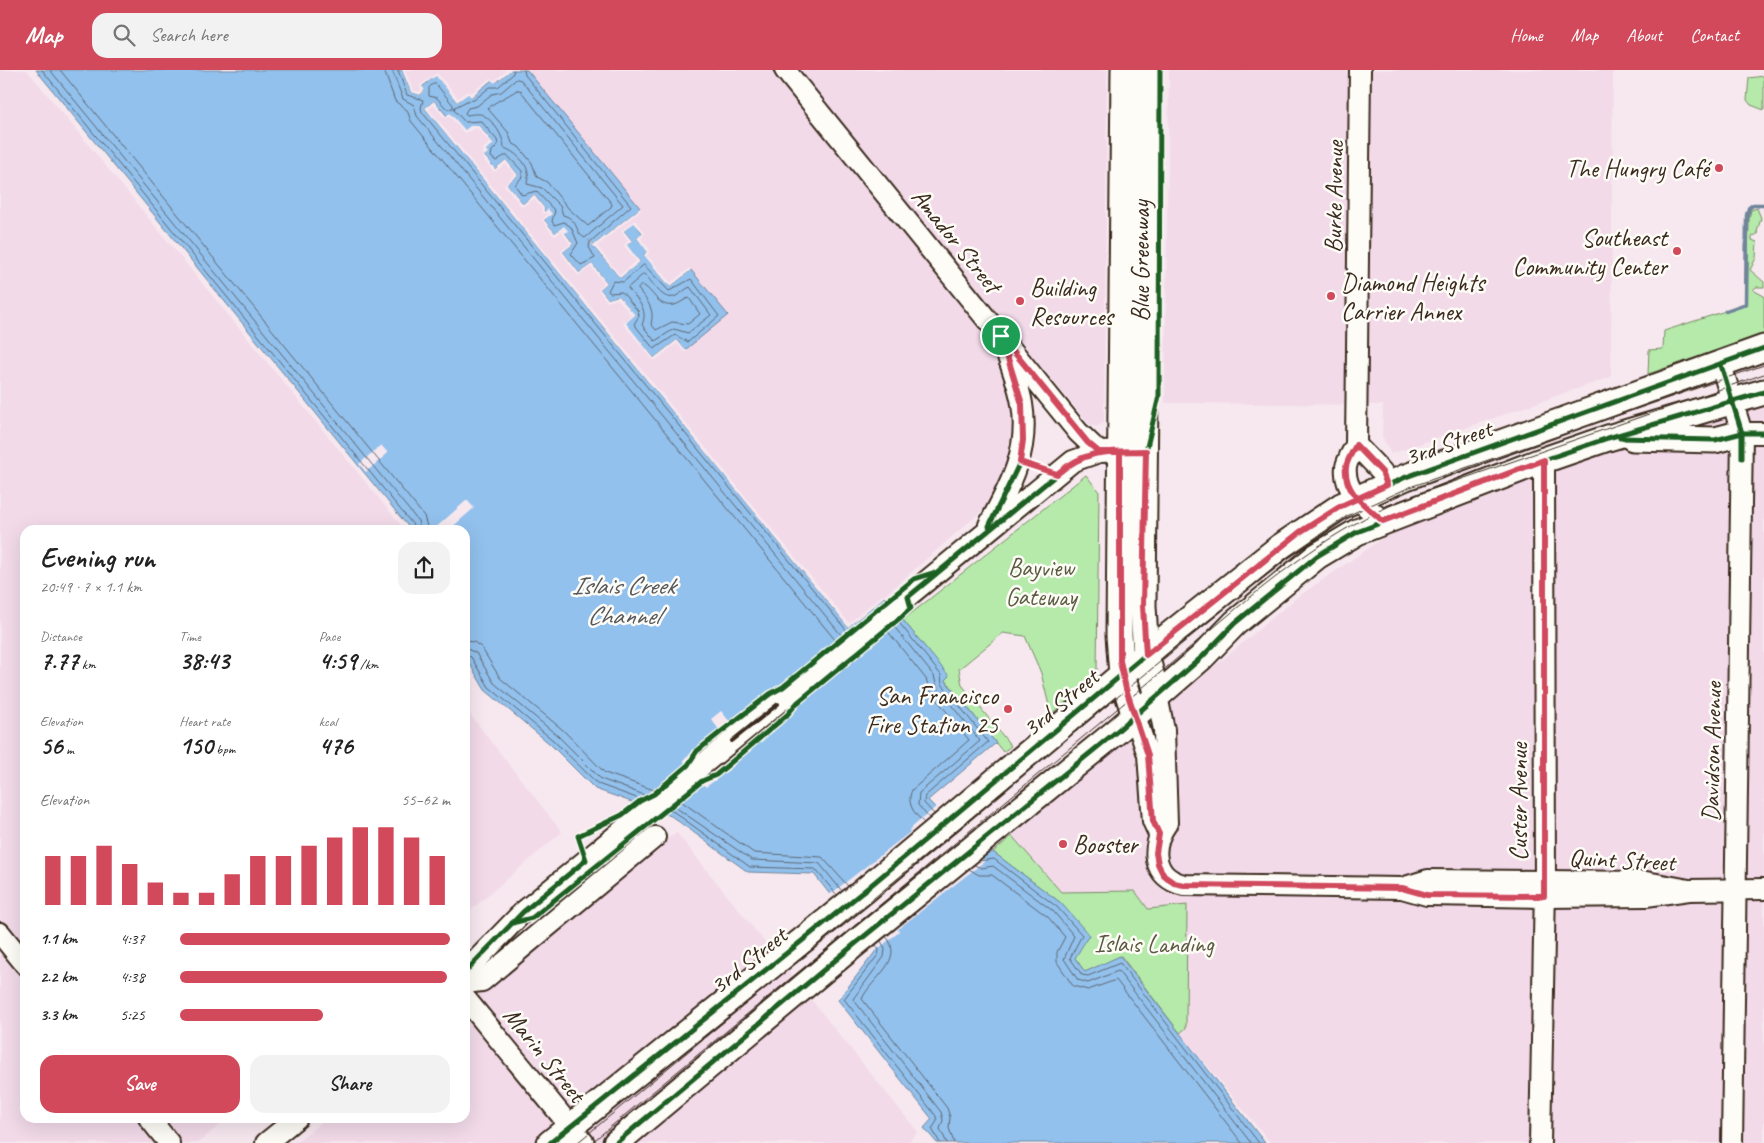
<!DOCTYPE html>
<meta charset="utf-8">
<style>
body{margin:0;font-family:Caveat,sans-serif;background:#f2f2f2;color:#222;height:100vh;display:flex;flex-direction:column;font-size:19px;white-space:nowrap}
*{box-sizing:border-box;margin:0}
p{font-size:16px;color:#767676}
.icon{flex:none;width:28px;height:28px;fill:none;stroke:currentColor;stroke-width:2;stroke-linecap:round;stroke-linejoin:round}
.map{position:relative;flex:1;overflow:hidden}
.sheet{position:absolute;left:20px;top:455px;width:450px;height:598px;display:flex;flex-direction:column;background:#fff;border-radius:15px;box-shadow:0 5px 20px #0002}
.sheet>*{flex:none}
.pin{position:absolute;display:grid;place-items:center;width:42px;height:42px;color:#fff;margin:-21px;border:2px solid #fff;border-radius:50%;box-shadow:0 1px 5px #0007}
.round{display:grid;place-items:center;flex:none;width:52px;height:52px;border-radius:15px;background:#f2f2f2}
.head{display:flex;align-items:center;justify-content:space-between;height:85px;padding:0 20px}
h1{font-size:28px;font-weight:700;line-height:38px}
.metrics{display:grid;grid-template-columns:repeat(3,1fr);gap:8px;height:85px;padding:5px 20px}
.metrics div{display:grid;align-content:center}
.metrics b{font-size:25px;font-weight:700}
.metrics small{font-size:14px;font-weight:400}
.metrics p{font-size:14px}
.chart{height:140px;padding:10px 20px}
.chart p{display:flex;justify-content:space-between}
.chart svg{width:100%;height:90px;margin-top:5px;stroke:#d1495b;stroke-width:6}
.cta{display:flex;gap:10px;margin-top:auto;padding:10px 20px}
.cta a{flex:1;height:58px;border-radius:15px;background:#d1495b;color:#fff;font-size:20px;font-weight:700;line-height:58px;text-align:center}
.cta a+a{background:#f2f2f2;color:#222}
ul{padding:0 20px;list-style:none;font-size:16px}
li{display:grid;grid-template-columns:80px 60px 1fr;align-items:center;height:38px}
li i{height:12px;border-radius:6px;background:#d1495b}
header{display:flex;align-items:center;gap:30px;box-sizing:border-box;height:70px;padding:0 25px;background:#d1495b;color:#fff}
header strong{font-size:24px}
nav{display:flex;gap:28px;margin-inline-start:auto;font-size:18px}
.search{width:350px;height:45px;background:#f2f2f2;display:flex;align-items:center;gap:12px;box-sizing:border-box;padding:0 18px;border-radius:15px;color:#767676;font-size:19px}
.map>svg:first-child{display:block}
</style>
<header>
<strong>Map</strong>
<div class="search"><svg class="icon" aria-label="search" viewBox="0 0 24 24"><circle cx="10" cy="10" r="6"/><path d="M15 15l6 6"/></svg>Search here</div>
<nav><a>Home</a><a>Map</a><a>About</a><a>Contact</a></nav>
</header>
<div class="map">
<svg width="1764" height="1073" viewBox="0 0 1764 1073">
<rect width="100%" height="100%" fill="#f7e8ef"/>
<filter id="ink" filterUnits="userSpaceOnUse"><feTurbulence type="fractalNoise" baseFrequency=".02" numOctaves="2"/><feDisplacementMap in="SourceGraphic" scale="10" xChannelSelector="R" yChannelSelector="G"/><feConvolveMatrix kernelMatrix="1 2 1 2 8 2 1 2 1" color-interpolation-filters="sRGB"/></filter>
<g filter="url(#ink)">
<!-- built -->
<g fill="#f2dae9">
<polygon points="0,0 27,0 405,460 25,460 25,1048 228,1048 198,1073 0,1073"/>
<polygon points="402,0 1107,0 1104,353 1096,357 1089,354 1040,295 1010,320 1013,341 1011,386 991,433 848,557 411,22"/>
<polygon points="1169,0 1613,0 1611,307 1391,384 1382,366 1383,335 1165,333"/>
<polygon points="1764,322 1764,1073 1271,1073 1180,963 1186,958 1187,836 1148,839 1135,821 1061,822 1012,766 1295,529 1383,468 1519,410"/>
<polygon points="465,638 562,762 465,845"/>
<polygon points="676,762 918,1062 907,1073 295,1073 327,1048 465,1048 465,935"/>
</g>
<!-- green -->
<g fill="#b5eaab" stroke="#788a64">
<polygon points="1764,6 1764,40 1751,35 1747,30 1749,8"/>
<polygon points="1757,138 1761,148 1757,162 1759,163 1752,167 1752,170 1757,172 1756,188 1750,200 1764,212 1764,217 1756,217 1753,220 1764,226 1764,264 1648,304 1649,280 1663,279 1664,261 1747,234 1749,149 1751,140"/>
<polygon points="1086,405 1099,422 1097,601 1094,610 1051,644 1041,603 1025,566 1003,563 959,599 962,615 1011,676 1003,682 945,609 948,606 903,550"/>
<polygon points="1012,766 1061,822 1135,821 1148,839 1187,835 1186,958 1180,963 1121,886 1085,902 1075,888 1061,833 993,782"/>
</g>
<!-- water -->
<polygon fill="#92c1ed" stroke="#6f859a" points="36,0 402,0 411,22 420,25 425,20 422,17 436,5 457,32 468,23 471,27 492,10 495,13 511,0 527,0 640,138 594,175 588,170 620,208 640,192 626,175 632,171 624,161 634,152 643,164 637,168 648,181 644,184 670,217 691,200 728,245 685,280 677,270 654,288 625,253 634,245 619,226 608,229 600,219 607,213 592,194 579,203 563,182 573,174 565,163 564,157 555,163 544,150 551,144 548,140 544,143 544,138 534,125 523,134 507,114 518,105 506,90 495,99 484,86 486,80 493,73 478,55 465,61 450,44 447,46 434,31 425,38 848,557 884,527 949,606 945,610 996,673 928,730 982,787 993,782 1061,833 1089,865 1075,888 1085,902 1120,886 1265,1073 937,1073 924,1058 932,1049 838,930 875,882 814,804 748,802 671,746 595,719 550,674 485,620 465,586 465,460 411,460"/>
<!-- pier -->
<g fill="#f7e8ef">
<polygon points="402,0 405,0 413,20 419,22 421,20 420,15 437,3 458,28 467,21 471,23 490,8 495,10 507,0 511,0 495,13 491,10 471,27 468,24 457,32 436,6 422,16 425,20 420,25 411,22"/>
<polygon points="434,31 446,46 450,43 465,60 470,56 478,55 494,74 486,80 488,83 484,86 495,99 506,90 518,105 507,114 523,134 534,125 544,138 544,142 548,139 552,144 544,150 555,163 564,156 568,161 565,163 573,174 563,182 579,203 592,194 607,213 600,219 608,229 619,226 635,245 626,253 654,288 677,270 687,282 684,282 677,273 656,290 653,290 623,254 631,245 618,229 607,232 598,220 604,213 591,197 578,206 561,183 561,181 570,174 563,164 563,160 556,166 553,165 542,150 548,143 542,144 542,139 534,129 524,136 521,136 504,115 515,104 506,94 494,102 482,88 483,79 490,73 477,58 464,63 450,47 445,48 433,35 429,39 849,553 882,525 884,527 848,557 425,38"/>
<polygon points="640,138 641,140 597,176 620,205 636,191 624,176 628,170 621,161 635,150 645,163 641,169 650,180 647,185 671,213 689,198 691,200 670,217 644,185 647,181 637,168 643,163 634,153 624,161 632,171 627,175 640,192 620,208 588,170 594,175"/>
<polygon points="381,375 388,383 366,402 359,394"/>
<polygon points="467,430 474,438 449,460 433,460"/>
<polygon points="887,530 903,550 798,635 799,637 733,694 734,696 706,717 703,714 663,746 633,735 637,728 639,730 686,694 683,690 703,674 702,672 720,661 711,649 721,641 730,652 743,641 744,643 768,624 766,622 769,620 771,622 781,613 783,615"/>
<polygon points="937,736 985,791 898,859 899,862 868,887 871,882 828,826 910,762 909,760"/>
</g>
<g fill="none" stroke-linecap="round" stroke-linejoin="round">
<!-- shore -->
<g stroke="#5e6671" stroke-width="1">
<polyline points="42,0 413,455 414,460"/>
<polyline points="50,0 418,451 420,460"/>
<polyline points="60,0 424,446 428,460"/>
<polyline points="384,0 395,31 407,40 411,51 836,571"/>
<polyline points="392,0 403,29 414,35 417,46 842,566"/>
<polyline points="398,0 407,25 423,30 421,38 422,42 847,561"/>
<polyline points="514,0 512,5 498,17 490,17 474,30 467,31 455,37 454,40 465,52 481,51 497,70 498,75 492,81 491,87 496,91 504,86 508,86 522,101 522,107 515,115 522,125 536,121 555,141 552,151 554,155 564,152 571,157 578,173 571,184 581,195 595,188 589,177 590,172 631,136 525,5 524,0"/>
<path d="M517,9L521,10L623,135L585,168C574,163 580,150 563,145L560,136L542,118L527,114C527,111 529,106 528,102C526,92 514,81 504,78C504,67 494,51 483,45C479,43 473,44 467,45L465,43L468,38L477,36L492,24L501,22Z"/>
<polygon points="433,14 436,14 453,35 453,38 447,39 437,28 429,26 429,18"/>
<path d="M517,20H520L612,134L611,137L588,156L569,139L547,112L537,107L532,93L519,77L512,73L508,62L488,39C491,33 509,26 517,20Z"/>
<polygon points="644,195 669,221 691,209 719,246 688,272 675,265 654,279 634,254 639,246 638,241 622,222 610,223 608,221 613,211 623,212"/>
<path d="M644,204C653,211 662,233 676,226C682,223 685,219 690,217L711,245L688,263L674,259L655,271L642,255C649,238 637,231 628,218Z"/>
<path d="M642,215C654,220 657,238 674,235C680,234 684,229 689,228L700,244L688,254L672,252L656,260L651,254C655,238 647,231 638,219Z"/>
<polyline points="897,550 941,605 942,614 988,672 925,726 924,733 934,744"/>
<polyline points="892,554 934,606 937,617 980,671 919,723 918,735 929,748"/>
<path d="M886,559L926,609L931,622L969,670L912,720C906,734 914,743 924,753"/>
<polyline points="465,571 474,572 481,577 500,608 563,660 605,703 654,720"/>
<polyline points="465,578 476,583 494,613 558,666 601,709 647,726"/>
<polyline points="465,585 471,587 489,617 554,671 598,714 642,730"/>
<polyline points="678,729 754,783 822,787 848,816"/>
<polyline points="672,735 752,790 819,793 842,821"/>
<polyline points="666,739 674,742 750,797 815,799 837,825"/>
<polyline points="979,791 994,789 1057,837 1082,865 1070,888 1082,905 1088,906 1120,893 1259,1073"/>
<polyline points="974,795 982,798 993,796 1053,841 1074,866 1064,889 1078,910 1088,913 1118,901 1251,1073"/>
<polyline points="969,799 979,805 992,805 1048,847 1065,867 1057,882 1057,892 1073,916 1088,920 1116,910 1242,1073"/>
<path d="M886,866C906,891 871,908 862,929L947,1038L950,1047L949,1058L954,1073"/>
<polyline points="881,871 885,879 884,887 853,929 941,1042 943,1050 940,1059 947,1073"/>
<polyline points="876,875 879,880 878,885 844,929 936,1046 937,1051 932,1059 940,1073"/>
</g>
<!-- stream -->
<polyline stroke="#6f859a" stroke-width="4.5" points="1726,241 1746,234 1747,145 1749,138 1753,135 1764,135"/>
<defs>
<g id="minor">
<polyline points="785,0 1078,362 1099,382"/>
<path d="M1360,0L1356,375C1353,381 1347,390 1346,397C1343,422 1367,437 1383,451"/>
<polyline points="1721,295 1742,363 1732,1073"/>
<polyline points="1742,363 1764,363"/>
<polyline points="1356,375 1382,402 1387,415"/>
<path d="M989,455C1010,416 1030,381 1022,334C1019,314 1010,294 1004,275"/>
<path d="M1157,626L1164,660L1167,753C1150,777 1152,808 1184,815L1402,818L1428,810L1646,812L1689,820"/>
<polyline points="1135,646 1148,685 1153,751 1159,764"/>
<polyline points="1402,818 1427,825 1545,827 1646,826 1689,820 1764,819"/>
<polyline points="0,863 25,894"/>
<polyline points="465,902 523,842 1073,391 1099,382 1134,381"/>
<polyline points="465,913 482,911 655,767"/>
<polyline points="465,928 584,1073"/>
<polyline points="149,1048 169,1073"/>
<polyline points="266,1073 297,1048"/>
<polyline points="1540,1073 1545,817 1544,390"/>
</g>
<g id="major">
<polyline points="1124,0 1119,565 1122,605 1135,646"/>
<polyline points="1148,0 1143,536 1146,585 1157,626"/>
<polyline points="1633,368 1715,370 1742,363"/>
<polyline points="550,1073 864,821 1168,566 1280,477 1341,436 1406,407 1764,278"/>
<polyline points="616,1073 856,873 1116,662 1202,587 1235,553 1317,486 1357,462 1544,390 1608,368 1764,322"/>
</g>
</defs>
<!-- minor casing -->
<use href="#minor" stroke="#3b2a1e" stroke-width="24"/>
<!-- major casing -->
<use href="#major" stroke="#3b2a1e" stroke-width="29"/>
<!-- minor -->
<use href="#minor" stroke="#fdfcf7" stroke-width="20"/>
<!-- major -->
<use href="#major" stroke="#fdfcf7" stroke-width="25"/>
<!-- tram -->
<g stroke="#3b2a1e" stroke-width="1">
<polyline points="577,1073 1286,488 1347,446 1410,417 1764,295"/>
<path d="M591,1073C755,937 920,803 1083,667C1135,625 1185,581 1237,538C1292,493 1346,452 1413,426L1764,304"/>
</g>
<!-- rail -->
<polyline stroke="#3b2a1e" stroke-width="4" points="732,671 778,634"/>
<defs>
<g id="cycleway">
<polyline points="1721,295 1742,363 1742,388"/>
<polyline points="1620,368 1715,370 1742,363 1764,363"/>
<polyline points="989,456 1020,392 1057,404"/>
<polyline points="1146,585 1143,536 1146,381 1159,326 1160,0"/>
<polyline points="512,853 532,848 702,711 716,705 787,645 797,633 901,547 911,538 908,527 1073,391 1099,382 1146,381"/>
<polyline points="465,902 523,842 586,790 578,766 622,745 640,731 654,724 688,695 697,681 722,661 770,624 783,617 914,509 933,503"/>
<polyline points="550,1073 864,821 1168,566 1280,477 1341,436 1406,407 1764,278"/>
<polyline points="616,1073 856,873 1116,662 1202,587 1235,553 1317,486 1357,462 1544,390 1608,368 1764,322"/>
</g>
</defs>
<!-- cycleway casing -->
<use href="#cycleway" stroke="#fdfcf7" stroke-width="8"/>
<!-- cycleway -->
<use href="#cycleway" stroke="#1b5e20" stroke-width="5"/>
</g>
</g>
<g fill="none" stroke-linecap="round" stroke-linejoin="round" filter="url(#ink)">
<defs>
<path id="route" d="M1001,266L1088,373L1099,382H1120V591L1126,619L1148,685L1153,751L1159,764L1156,783L1158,794L1164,806L1174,813L1184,815L1402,818L1427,825L1544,826V390L1383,451C1367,437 1343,422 1346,397C1347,390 1353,381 1356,375L1382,402L1387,415L1341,436L1300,462L1146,585L1143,536L1146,381C1108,382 1088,378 1057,404L1020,392L1023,370L1022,334L1001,266"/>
</defs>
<!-- route casing -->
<use href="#route" stroke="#fff" stroke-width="10"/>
<!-- route -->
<use href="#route" stroke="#d1495b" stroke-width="6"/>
</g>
<!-- markers -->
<g fill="#d1495b" stroke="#fdfcf7" stroke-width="2">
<circle cx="1719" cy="98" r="5"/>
<circle cx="1677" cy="181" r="5"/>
<circle cx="1331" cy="226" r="5"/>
<circle cx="1020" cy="231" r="5"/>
<circle cx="1008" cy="639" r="5"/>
<circle cx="1063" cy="774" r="5"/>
</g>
<g text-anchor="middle" stroke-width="5" stroke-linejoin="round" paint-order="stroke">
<!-- poi labels -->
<g font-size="25" fill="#3b2a1e" stroke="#fdfcf7" text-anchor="end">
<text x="1709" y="107">The Hungry Café</text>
<text x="1667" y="176">Southeast<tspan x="1667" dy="29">Community Center</tspan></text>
<text x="1341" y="221" text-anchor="start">Diamond Heights<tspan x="1341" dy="29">Carrier Annex</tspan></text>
<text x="1030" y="226" text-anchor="start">Building<tspan x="1030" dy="29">Resources</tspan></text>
<text x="998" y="634">San Francisco<tspan x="998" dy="29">Fire Station 25</tspan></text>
<text x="1073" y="783" text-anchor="start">Booster</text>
</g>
<!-- street labels -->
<g font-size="25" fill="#3b2a1e" stroke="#fdfcf7">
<text transform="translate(1333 127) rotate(-89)" y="9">Burke Avenue</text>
<text transform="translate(957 170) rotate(51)" y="9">Amador Street</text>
<text transform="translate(1140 191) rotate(-90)" y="9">Blue Greenway</text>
<text transform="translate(1448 372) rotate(-20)" y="9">3rd Street</text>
<text transform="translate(1060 632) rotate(-40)" y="9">3rd Street</text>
<text transform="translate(1711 682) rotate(-89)" y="9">Davidson Avenue</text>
<text transform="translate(1518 732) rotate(-90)" y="9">Custer Avenue</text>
<text transform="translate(1622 789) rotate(3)" y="9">Quint Street</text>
<text transform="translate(748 890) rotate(-39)" y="9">3rd Street</text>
<text transform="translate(545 984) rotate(51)" y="9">Marin Street</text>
</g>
<!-- park labels -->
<g font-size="25" fill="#5a5a41" stroke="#fdfcf7">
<text x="1041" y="506">Bayview<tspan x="1041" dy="29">Gateway</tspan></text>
<text x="1154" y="882">Islais Landing</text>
</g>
<!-- water labels -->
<g font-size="26" font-style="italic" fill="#55575c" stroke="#fdfcf7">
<text x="623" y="524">Islais Creek<tspan x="623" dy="30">Channel</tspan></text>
</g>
</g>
</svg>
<div class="pin" style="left:1001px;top:266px;background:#1e9e55"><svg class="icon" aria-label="arrive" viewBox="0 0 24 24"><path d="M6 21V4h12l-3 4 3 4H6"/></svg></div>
<section class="sheet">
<div class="head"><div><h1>Evening run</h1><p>20:49 · 7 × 1.1 km</p></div><a class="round"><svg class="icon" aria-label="share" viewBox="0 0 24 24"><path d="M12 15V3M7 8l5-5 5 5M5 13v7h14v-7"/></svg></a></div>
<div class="metrics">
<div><p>Distance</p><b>7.77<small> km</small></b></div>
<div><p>Time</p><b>38:43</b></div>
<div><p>Pace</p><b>4:59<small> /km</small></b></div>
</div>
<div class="metrics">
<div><p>Elevation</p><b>56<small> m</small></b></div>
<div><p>Heart rate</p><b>150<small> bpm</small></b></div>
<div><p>kcal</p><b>476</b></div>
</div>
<div class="chart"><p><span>Elevation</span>55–62 m</p>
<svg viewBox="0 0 160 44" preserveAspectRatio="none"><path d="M5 44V20M15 44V20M25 44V15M35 44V24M45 44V33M55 44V38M65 44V38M75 44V29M85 44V20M95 44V20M105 44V15M115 44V11M125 44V6M135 44V6M145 44V11M155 44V20"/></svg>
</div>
<ul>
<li><b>1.1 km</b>4:37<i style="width:100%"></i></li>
<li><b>2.2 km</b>4:38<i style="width:99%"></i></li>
<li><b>3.3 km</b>5:25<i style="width:53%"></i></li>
</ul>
<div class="cta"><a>Save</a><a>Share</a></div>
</section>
</div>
